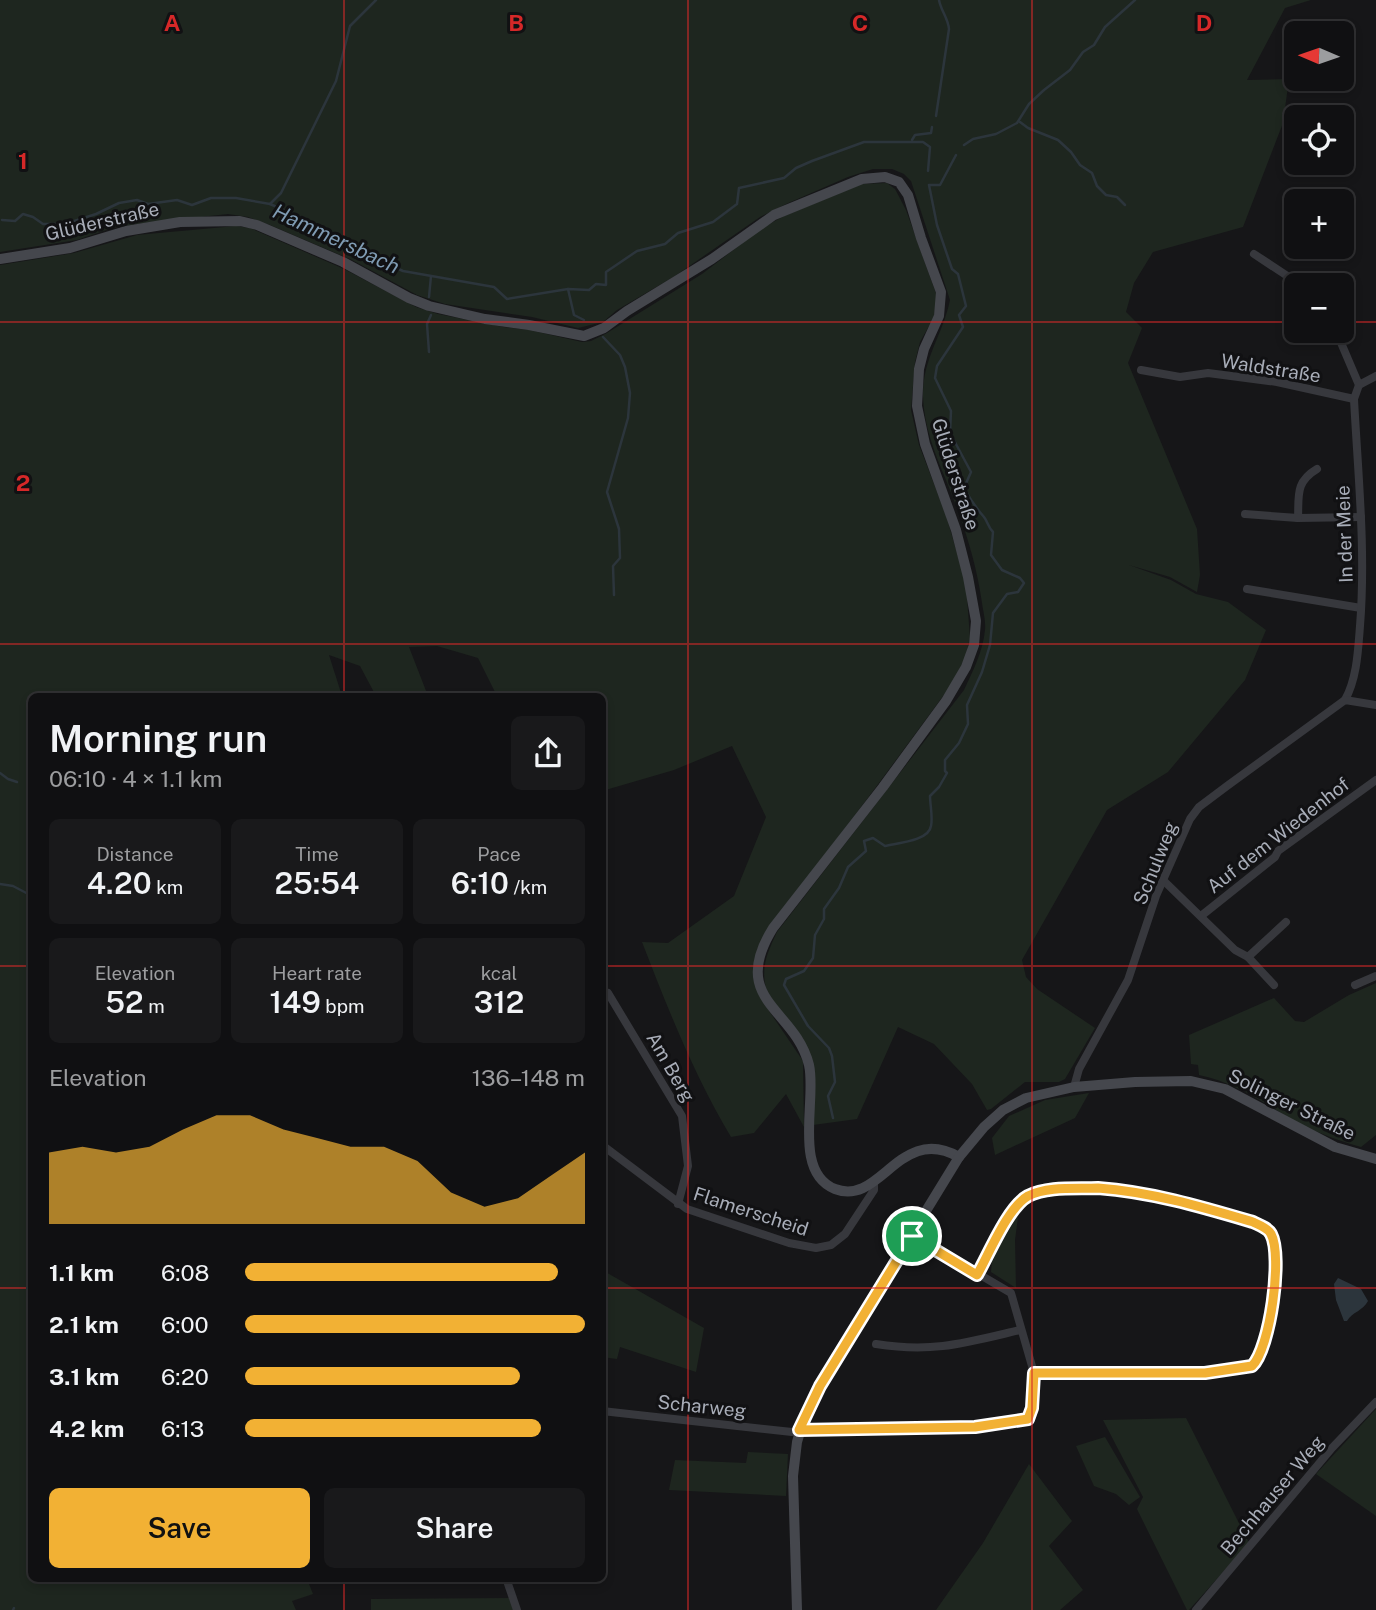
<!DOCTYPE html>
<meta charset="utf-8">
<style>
body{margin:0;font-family:"Public Sans",sans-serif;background:#19191b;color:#f1f3f6;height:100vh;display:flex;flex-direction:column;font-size:26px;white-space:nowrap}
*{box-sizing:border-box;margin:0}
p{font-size:23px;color:#9c9d9f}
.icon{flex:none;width:38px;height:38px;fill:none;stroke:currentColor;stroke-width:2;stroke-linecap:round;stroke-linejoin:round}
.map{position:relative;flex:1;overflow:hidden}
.drawer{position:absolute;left:28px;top:693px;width:578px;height:889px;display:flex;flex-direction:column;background:#101012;border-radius:10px;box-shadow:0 4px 10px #0003,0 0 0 2px #303032}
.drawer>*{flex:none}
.needle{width:46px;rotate:272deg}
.controls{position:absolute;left:1284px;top:21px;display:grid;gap:14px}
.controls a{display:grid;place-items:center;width:70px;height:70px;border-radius:10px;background:#101012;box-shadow:0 4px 10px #0003,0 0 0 2px #303032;font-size:35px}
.pin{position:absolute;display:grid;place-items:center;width:60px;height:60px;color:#fff;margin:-30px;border:4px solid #fff;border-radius:50%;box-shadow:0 2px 7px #0007}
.round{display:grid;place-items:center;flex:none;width:74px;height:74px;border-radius:10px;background:#19191b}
.headline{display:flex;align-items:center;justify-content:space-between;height:119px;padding:0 21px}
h1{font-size:38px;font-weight:600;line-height:52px}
.figures{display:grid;grid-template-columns:repeat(3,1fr);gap:10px;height:119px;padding:7px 21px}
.figures div{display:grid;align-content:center;border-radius:10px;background:#19191b;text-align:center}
.figures b{font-size:30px;font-weight:600}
.figures small{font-size:19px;font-weight:400}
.figures p{font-size:19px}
.chart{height:196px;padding:14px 21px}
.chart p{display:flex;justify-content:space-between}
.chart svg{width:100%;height:126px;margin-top:7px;fill:#f2b134;opacity:.7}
.cta{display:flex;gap:14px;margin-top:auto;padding:14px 21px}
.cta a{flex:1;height:80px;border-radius:10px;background:#f2b134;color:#111;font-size:28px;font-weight:600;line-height:80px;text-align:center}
.cta a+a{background:#19191b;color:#f1f3f6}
ul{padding:0 21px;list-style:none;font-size:23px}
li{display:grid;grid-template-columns:112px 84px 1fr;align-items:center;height:52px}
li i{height:18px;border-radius:9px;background:#f2b134}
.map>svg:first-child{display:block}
</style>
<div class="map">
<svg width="1376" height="1610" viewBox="0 0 1376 1610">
<rect width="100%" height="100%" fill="#161618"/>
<!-- green -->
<g fill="#1e261f">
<path d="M0,0H1311L1285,8L1247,80L1289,79L1283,123L1243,227L1153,252L1134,283L1126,312L1142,328L1128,363L1197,529L1200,575L1197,592L1170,577L1129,565L1171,580L1196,594L1228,602L1266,630L1245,680L1168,772L1107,810L1022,960L1026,977L1037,989L1095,1028L1065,1079L1059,1082H1025L991,1109L987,1110L972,1084L934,1044L898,1027L857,1119L813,1125L815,1079L767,992C760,969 767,953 777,932L964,690C973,671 983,651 985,630C986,621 983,611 982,603C976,560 962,519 946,480C935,454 924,426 923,397C922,359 943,335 950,300L911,181L904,174L892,169H873L848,177L786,204L760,217L675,276L617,310L603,322L578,328L532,317L445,304L417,295L352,260L270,225L248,217L228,214L145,223L112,228L77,240L0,252Z"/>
<path d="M887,183L895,189L906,210L937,296L934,317L920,342L915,362L911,410L919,445L946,515L966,584L970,638L965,659L949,688L873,791L765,934L757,950L763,1002L803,1061L804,1127L786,1094L754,1133L731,1137C694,1075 668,1009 642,942L668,943L734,896L766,817L732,746L674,770L602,791V696H497L478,658L437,646L409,647L428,696H376L360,666L329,655L342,696H32V1578L307,1579L313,1594L292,1601L296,1610H0V265L74,253L137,235L236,226L250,228L344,269L416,307L438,314L503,327L529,330L582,342L591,341L607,333L702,274L762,228L784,216L862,184Z"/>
<path d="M1376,983V1135L1361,1147C1340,1141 1320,1134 1300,1124C1266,1105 1238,1083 1199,1075L1198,1065L1191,1064L1189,1035L1274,998L1295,1021L1304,1022L1349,995Z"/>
<polygon points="1089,1093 1075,1118 995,1155 992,1138 1009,1116 1045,1100"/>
<polygon points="1018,1217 1015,1240 1016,1288 991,1272 992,1260 1015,1219"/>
<polygon points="602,1270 704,1328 696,1372 620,1347 617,1359 602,1357"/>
<polygon points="1376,1409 1376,1516 1316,1474"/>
<polygon points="1186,1418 1249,1543 1189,1610 1187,1610 1137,1509 1143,1497 1103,1420"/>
<polygon points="1105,1437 1140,1497 1129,1505 1116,1494 1094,1486 1076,1446"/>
<polygon points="748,1452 788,1454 786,1496 669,1490 675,1460 746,1463"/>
<polygon points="1029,1464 1072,1521 1049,1546 1083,1590 1060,1610 936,1610 983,1543"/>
<polygon points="509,1598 514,1610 371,1610 371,1599"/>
</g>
<!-- water -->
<path fill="#2c353c" d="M1338,1278L1361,1289L1368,1301C1363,1311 1352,1312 1347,1321H1344L1336,1300L1334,1284Z"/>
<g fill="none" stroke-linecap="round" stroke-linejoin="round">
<!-- stream -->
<g stroke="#2c353c" stroke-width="2.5">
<path d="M936,116L949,29C948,18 941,11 939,0"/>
<polyline points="1020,122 1028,128 1058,140 1071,152 1080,165 1092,173 1097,186 1106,195 1117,197 1125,205"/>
<polyline points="912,140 915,135 931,133 932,127"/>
<polyline points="964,145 973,139 996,134 1017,123 1029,104 1044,90 1070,70 1083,52 1094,45 1105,27 1135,0"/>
<polyline points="270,204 281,193 336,81 350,26 376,0"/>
<polyline points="2,220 15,221 23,214 33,217 43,224 65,224 96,214 119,203 137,200 148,204 177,200 192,205 211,198 236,198 270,204 293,214 315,224 325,238 367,250 372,257 403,271 494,287 507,299 568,289 589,290 596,284 606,285 606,272 637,251 665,244 678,233 713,222 737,204 739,188 784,178 796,168 812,161 864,142 923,142 930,147 928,171"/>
<polyline points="568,289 574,315 584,320"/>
<polyline points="429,297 431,276"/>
<polyline points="603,337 620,355 625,367 630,393 628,418 607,492 619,529 620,558 613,566 614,595"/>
<polyline points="429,352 427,324 431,315"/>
<polyline points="0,773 8,779 17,782"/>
<polyline points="0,884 13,886 32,896"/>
<path d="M833,1118L828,1096L835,1082L832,1056L829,1048L808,1026L784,985L786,979L804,971L813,958L815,935L824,919V909L839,888L848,867L866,851L864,841L873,838L885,846C897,843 929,841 931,826C933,817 930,805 930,796L939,787L947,773L945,771V760L959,743L968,724L967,705L982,672L990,645L993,613L1007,594L1018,592L1024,583L1020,578L1002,570L991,555L993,532C988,527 988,522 984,517C976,508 970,499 964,488L971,472L950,433L951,411L935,378L937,366L963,327L959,315L966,306L958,274L952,269L937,225L929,185H940L956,155"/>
<polyline points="13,1610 14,1608"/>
</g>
<!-- street -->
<g stroke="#37383d" stroke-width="8">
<polyline points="1254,254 1301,285"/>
<polyline points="1336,331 1359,385"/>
<polyline points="1141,370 1180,377 1208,373 1277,382 1354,399"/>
<path d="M1317,469C1295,482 1299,496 1298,518L1361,517"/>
<polyline points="1245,514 1298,518"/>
<polyline points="1247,589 1361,608"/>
<path d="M1345,700C1357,678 1358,651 1360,626C1366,550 1358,475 1354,399L1359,385L1376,376"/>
<polyline points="1164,881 1235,950 1248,957 1274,985"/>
<polyline points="1201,916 1275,857 1278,851 1376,780"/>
<polyline points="1248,957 1286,922"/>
<polyline points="1355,985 1376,976"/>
<polyline points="608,993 682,1116 688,1166 678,1204"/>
<polyline points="1074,1087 1079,1069 1128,980 1156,896 1190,819 1199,807 1227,786 1345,700 1376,705"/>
<polyline points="602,1145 687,1209 789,1243 816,1248 831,1245 845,1234 874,1190 874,1181"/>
<path d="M977,1275C987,1257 1005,1217 1017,1204C1057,1163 1205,1208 1253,1222C1260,1225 1268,1228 1271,1234C1283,1257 1270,1349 1252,1366L1205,1373H1034"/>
<path d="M876,1344C933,1353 965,1343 1020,1330"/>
<polyline points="602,1411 792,1432 975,1427 1028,1419 1032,1408 1034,1373 1011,1293 912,1235"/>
<polyline points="506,1578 517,1610"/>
<polyline points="1196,1610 1332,1448 1376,1402"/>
</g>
<!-- secondary -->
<g stroke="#45474d" stroke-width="10">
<path d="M0,259L70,248L126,231L180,222L240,221L257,225L343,262L409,298L429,306L485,319L529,325L584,336L604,328L627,311L712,259L774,215L862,179L885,177L899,182L908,195L921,238L941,292L939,316L924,349L919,369L917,406L925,444L956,530L968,577L976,621L974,645L966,667L946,701L883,787L773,928C728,1001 795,1008 809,1065C817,1099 792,1172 835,1189C881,1207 899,1123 959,1157"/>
<polyline points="797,1610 793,1476 797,1442 805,1415 842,1348 959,1157 984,1127 1003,1110 1026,1098 1074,1087 1135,1082 1191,1081 1225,1089 1335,1147 1376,1159"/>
</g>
</g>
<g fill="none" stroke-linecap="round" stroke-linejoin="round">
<defs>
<path id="route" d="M1098,1188C1152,1192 1202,1207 1253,1222C1259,1225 1268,1228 1271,1234C1283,1256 1270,1349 1252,1366L1205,1373H1034L1032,1408L1028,1419L975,1427L799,1430L820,1386L912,1236L977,1275C989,1254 1008,1207 1028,1196C1048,1186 1076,1189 1098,1188Z"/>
</defs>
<!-- route casing -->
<use href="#route" stroke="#fff" stroke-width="14"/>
<!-- route -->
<use href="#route" stroke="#f2b134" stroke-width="9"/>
</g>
<!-- grid -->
<path fill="none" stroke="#d62828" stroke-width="2" stroke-opacity="0.55" d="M344,0V696M688,0V1610M1032,0V1610M0,322H1297M1342,322H1376M0,644H1376M0,966H32M602,966H1376M0,1288H32M602,1288H1376M344,1578V1610"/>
<g text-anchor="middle" stroke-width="6" stroke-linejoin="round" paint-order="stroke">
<!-- street labels -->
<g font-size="19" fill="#a8adb8" stroke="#111113">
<text transform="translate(102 221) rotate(-13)" y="7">Glüderstraße</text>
<text transform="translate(1271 368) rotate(9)" y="7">Waldstraße</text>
<text transform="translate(956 474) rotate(72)" y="7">Glüderstraße</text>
<text transform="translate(1344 534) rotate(-92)" y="7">In der Meie</text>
<text transform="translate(1278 835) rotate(-38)" y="7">Auf dem Wiedenhof</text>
<text transform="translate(1155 863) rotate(-68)" y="7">Schulweg</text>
<text transform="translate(671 1067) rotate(60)" y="7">Am Berg</text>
<text transform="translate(1292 1104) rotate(26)" y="7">Solinger Straße</text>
<text transform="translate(751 1211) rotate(18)" y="7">Flamerscheid</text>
<text transform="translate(702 1406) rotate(6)" y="7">Scharweg</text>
<text transform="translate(1272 1495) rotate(-50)" y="7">Bechhauser Weg</text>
</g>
<!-- water labels -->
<g font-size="21" font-style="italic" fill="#7f9bb3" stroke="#111113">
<text transform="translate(336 239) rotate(25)" y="7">Hammersbach</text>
</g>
</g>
<g font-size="23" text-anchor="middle" font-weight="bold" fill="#d62828" stroke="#111113" stroke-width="6" stroke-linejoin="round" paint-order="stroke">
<text x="172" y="31">A</text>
<text x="516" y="31">B</text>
<text x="860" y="31">C</text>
<text x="1204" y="31">D</text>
<text x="23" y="169">1</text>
<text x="23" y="491">2</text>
</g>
</svg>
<div class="controls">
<a><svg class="needle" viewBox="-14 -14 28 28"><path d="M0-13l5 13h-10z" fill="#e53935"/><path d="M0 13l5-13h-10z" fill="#9c9d9f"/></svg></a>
<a><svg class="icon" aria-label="locate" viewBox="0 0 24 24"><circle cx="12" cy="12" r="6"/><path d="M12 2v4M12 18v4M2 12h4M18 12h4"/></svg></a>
<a>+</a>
<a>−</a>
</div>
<div class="pin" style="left:912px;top:1236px;background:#1e9e55"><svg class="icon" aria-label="arrive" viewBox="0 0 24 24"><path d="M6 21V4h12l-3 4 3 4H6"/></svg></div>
<section class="drawer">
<div class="headline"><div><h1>Morning run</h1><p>06:10 · 4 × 1.1 km</p></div><a class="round"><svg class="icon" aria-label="share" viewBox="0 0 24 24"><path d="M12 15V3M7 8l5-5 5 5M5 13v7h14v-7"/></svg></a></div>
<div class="figures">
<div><p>Distance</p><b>4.20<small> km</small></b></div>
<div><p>Time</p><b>25:54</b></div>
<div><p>Pace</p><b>6:10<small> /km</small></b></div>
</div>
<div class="figures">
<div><p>Elevation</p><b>52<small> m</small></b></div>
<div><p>Heart rate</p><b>149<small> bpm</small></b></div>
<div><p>kcal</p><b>312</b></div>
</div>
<div class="chart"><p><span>Elevation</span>136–148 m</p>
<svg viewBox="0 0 160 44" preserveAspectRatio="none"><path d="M0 44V19L10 17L20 19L30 17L40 11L50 6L60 6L70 11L80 14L90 17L100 17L110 22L120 33L130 38L140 35L150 27L160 19V44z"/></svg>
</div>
<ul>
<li><b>1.1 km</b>6:08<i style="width:92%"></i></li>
<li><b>2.1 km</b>6:00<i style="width:100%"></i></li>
<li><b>3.1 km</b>6:20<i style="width:81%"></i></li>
<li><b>4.2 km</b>6:13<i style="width:87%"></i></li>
</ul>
<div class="cta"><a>Save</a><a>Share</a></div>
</section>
</div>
